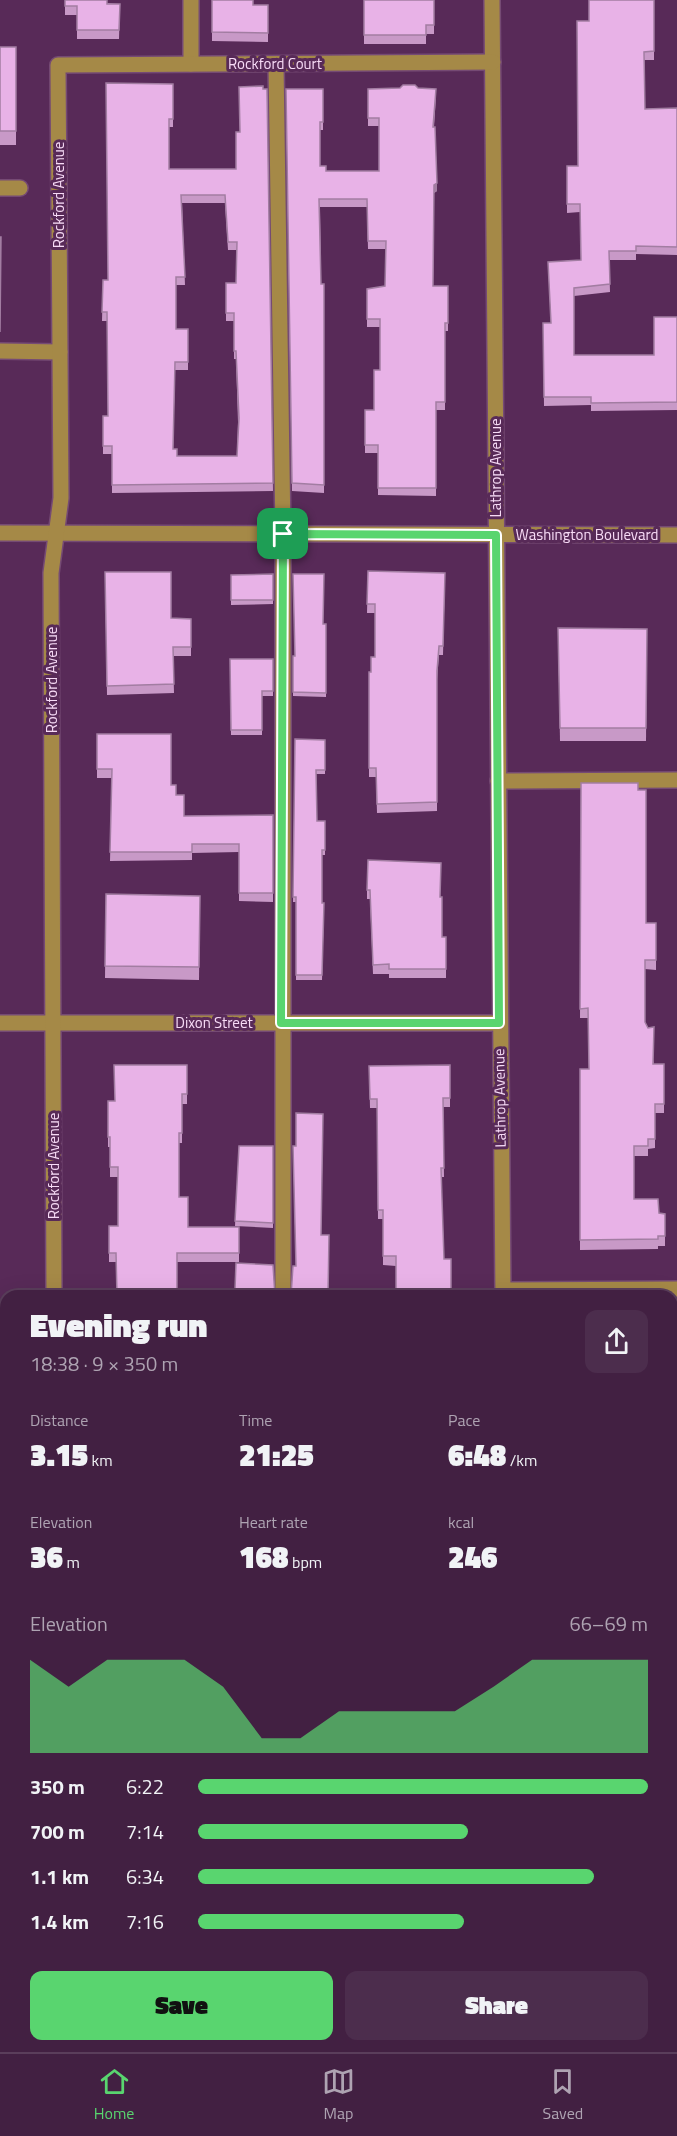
<!DOCTYPE html>
<meta charset="utf-8">
<style>
body{margin:0;font-family:"Titillium Web",sans-serif;background:#4c2d4d;color:#f1f3f6;height:100vh;display:flex;flex-direction:column;font-size:22px;white-space:nowrap}
*{box-sizing:border-box;margin:0}
p{font-size:20px;color:#aea3b2}
.icon{flex:none;width:33px;height:33px;fill:none;stroke:currentColor;stroke-width:2;stroke-linecap:round;stroke-linejoin:round}
.map{position:relative;flex:1;overflow:hidden}
.sheet{position:absolute;left:0px;top:1290px;width:678px;height:762px;display:flex;flex-direction:column;background:#422042;border-radius:18px 18px 0 0;box-shadow:0 6px 24px #0002,0 0 0 2px #5a3e5b}
.sheet>*{flex:none}
.pin{position:absolute;display:grid;place-items:center;width:51px;height:51px;color:#fff;margin:-26px;border-radius:12px;box-shadow:0 3px 9px #0006}
.round{display:grid;place-items:center;flex:none;width:63px;height:63px;border-radius:12px;background:#4c2d4d}
.head{display:flex;align-items:center;justify-content:space-between;height:102px;padding:0 30px}
h1{font-size:33px;font-weight:800;line-height:45px}
.figures{display:grid;grid-template-columns:repeat(3,1fr);gap:9px;height:102px;padding:6px 30px}
.figures div{display:grid;align-content:center}
.figures b{font-size:30px;font-weight:800}
.figures small{font-size:16px;font-weight:400}
.figures p{font-size:16px}
.chart{height:168px;padding:12px 30px}
.chart p{display:flex;justify-content:space-between}
.chart svg{width:100%;height:108px;margin-top:6px;fill:#59d56f;opacity:.7}
.cta{display:flex;gap:12px;margin-top:auto;padding:12px 30px}
.cta a{flex:1;height:69px;border-radius:12px;background:#59d56f;color:#111;font-size:24px;font-weight:800;line-height:69px;text-align:center}
.cta a+a{background:#4c2d4d;color:#f1f3f6}
ul{padding:0 30px;list-style:none;font-size:20px}
li{display:grid;grid-template-columns:96px 72px 1fr;align-items:center;height:45px}
li i{height:15px;border-radius:8px;background:#59d56f}
.menu{display:flex;justify-content:space-around;align-items:center;height:84px;border-top:2px solid #5a3e5b;background:#422042;font-size:16px;color:#aea3b2}
.menu a{display:grid;justify-items:center;gap:3px}
.menu .on{color:#59d56f}
.map>svg:first-child{display:block}
</style>
<div class="map">
<svg width="677" height="2052" viewBox="0 0 677 2052">
<rect width="100%" height="100%" fill="#582a58"/>
<g fill="none" stroke-linecap="round" stroke-linejoin="round">
<defs>
<g id="minor">
<polyline points="191,0 191,64"/>
<polyline points="492,0 503,1296"/>
<polyline points="276,64 283,534 283,1296"/>
<polyline points="0,188 20,188"/>
<polyline points="0,351 60,352"/>
<polyline points="0,533 677,535"/>
<polyline points="498,781 677,780"/>
<polyline points="0,1023 499,1023"/>
<polyline points="503,1290 677,1289"/>
<polyline points="54,1296 51,573 61,498 58,65 493,62"/>
<polyline points="0,1516 6,1516"/>
<polyline points="0,1833 6,1836"/>
<polyline points="0,1992 6,1977"/>
<polyline points="511,2046 511,2052"/>
<polyline points="156,2052 158,2046"/>
<polyline points="343,2052 345,2046"/>
</g>
</defs>
<!-- minor casing -->
<use href="#minor" stroke="#754a74" stroke-width="18"/>
<!-- minor -->
<use href="#minor" stroke="#a58947" stroke-width="15"/>
</g>
<!-- wall -->
<g fill="#c899c7" fill-rule="evenodd">
<polygon points="65,0 120,4 119,39 77,39 77,15 65,15"/>
<polygon points="212,0 253,5 268,5 268,42 212,41"/>
<polygon points="364,0 434,0 434,34 426,34 426,44 364,44"/>
<polygon points="654,0 654,60 644,60 645,109 677,108 677,255 636,254 636,260 609,260 610,292 574,296 574,355 654,355 677,317 677,410 591,411 591,405 544,406 543,323 551,323 581,260 580,212 567,213 567,166 578,166 589,21"/>
<rect x="0" y="47" width="16" height="98"/>
<path d="M173,84V127H169V169H236L240,132L263,89H267L273,491L112,493V454H103V416H108L107,321H102L103,280H108ZM182,203H225L228,250H237L236,283H226V321H234V359H236L238,422L237,456H177L173,449L175,370H188V329H176V285H185Z"/>
<polygon points="418,88 436,96 434,127 437,191 434,193 433,286 448,286 448,331 445,331 445,410 436,410 436,496 378,495 378,453 365,453 365,410 374,410 380,370 380,327 367,327 367,289 385,286 386,249 368,249 367,207 320,207 321,284 324,284 324,493 292,491 286,89 323,89 323,130 320,130 320,166 326,171 379,171 379,126 368,126 368,89"/>
<polygon points="368,571 445,573 443,655 439,655 437,680 437,811 377,813 376,777 369,777 369,672 371,672 375,657 375,613 367,613"/>
<polygon points="105,572 171,618 191,619 191,656 173,656 174,693 107,695"/>
<polygon points="273,574 273,604 231,605 231,575"/>
<polygon points="323,624 326,624 326,697 293,696 293,656 295,656"/>
<polygon points="558,628 647,629 646,741 560,741"/>
<polygon points="230,659 273,659 273,696 262,696 262,735 231,735"/>
<polygon points="97,734 171,785 184,816 273,815 273,902 239,901 239,852 192,853 192,860 110,861 112,778 97,778"/>
<polygon points="295,739 325,740 325,774 316,774 317,821 325,821 325,855 322,855 322,903 324,908 322,980 296,980 296,902 293,902"/>
<polygon points="581,783 646,923 656,923 656,970 645,969 645,1022 654,1064 664,1064 664,1113 655,1113 655,1148 648,1149 648,1156 634,1156 634,1199 659,1213 665,1214 665,1246 658,1246 658,1249 580,1250 580,1069 589,1069 588,1018 580,1018"/>
<polygon points="367,890 440,897 442,937 446,937 446,978 389,978 389,974 373,974 370,899 367,899"/>
<polygon points="106,894 200,896 199,980 105,978"/>
<polygon points="187,1065 187,1104 182,1104 182,1143 179,1143 179,1197 188,1227 239,1227 239,1262 109,1262 109,1226 118,1226 118,1177 110,1177 110,1147 108,1147 108,1101 115,1101"/>
<polygon points="450,1065 450,1107 443,1107 444,1177 441,1177 444,1259 451,1259 451,1296 396,1296 396,1266 383,1265 383,1219 378,1219 377,1108 370,1108 369,1066"/>
<polygon points="239,1146 273,1146 273,1228 235,1226"/>
<polygon points="236,1263 239,1294 235,1294"/>
<polygon points="0,1871 6,1873 6,1969 0,1970"/>
<polygon points="57,2046 138,2046 135,2052 123,2052 113,2047 111,2052 70,2052"/>
</g>
<!-- shaded-wall -->
<g fill="#a27da2">
<polygon points="437,183 437,191 434,193 434,185"/>
<polygon points="107,2046 113,2046 111,2052 104,2052"/>
<polygon points="133,2046 138,2046 135,2052 133,2052"/>
<polygon points="317,2046 323,2046 321,2052 315,2052"/>
</g>
<!-- building -->
<g fill="#e8b2e7" stroke="#a27da2" stroke-width="1.5" fill-rule="evenodd">
<polygon points="65,0 107,0 107,4 120,4 119,30 77,30 77,6 65,6"/>
<polygon points="212,0 253,0 253,5 268,5 268,33 212,32"/>
<polygon points="364,0 434,0 434,25 426,25 426,35 364,35"/>
<polygon points="589,0 654,0 654,51 644,52 645,109 677,108 677,247 636,246 636,251 609,251 610,284 574,288 574,355 654,355 654,317 677,317 677,402 591,403 591,397 544,397 543,323 551,323 548,262 581,260 580,204 567,204 567,166 578,166 577,21 589,21"/>
<rect x="0" y="47" width="16" height="84"/>
<path d="M106,83L173,84V119H169V169H236V132H240L239,87L263,86V89H267L273,483L112,485V446H103V416H108L107,312H102L103,280H108ZM181,195H225L228,242H237L236,283H226V313H234V351H236L239,418L237,456H177V449H173L175,362H188V329H176V277H185Z"/>
<polygon points="403,85 415,85 418,88 436,89 433,127 435,127 437,183 434,185 433,286 448,286 448,323 445,323 445,402 436,402 436,488 378,488 378,445 365,445 365,410 374,410 374,370 380,370 380,319 367,319 367,289 385,286 386,241 368,241 367,199 319,199 321,284 324,284 324,485 292,483 286,89 323,89 323,122 320,122 320,166 326,166 326,171 379,171 379,118 368,118 368,89 400,88"/>
<polygon points="0,237 1,237 0,332"/>
<polygon points="368,571 445,573 443,646 439,646 437,671 437,802 377,804 376,768 369,768 369,672 371,672 371,657 375,657 375,604 367,604"/>
<polygon points="105,572 171,572 171,618 191,619 191,647 173,647 174,684 107,686"/>
<polygon points="273,574 273,600 231,600 231,575"/>
<polygon points="293,574 324,574 323,624 326,624 326,693 293,692 293,656 295,656"/>
<polygon points="558,628 647,629 646,728 560,728"/>
<polygon points="230,659 273,659 273,691 262,691 262,730 231,730"/>
<polygon points="97,734 171,734 171,785 176,785 176,795 184,795 184,816 273,815 273,893 239,893 239,844 192,844 192,852 110,852 112,769 97,769"/>
<polygon points="295,739 325,740 325,770 316,770 317,821 325,821 325,850 322,850 322,903 324,903 322,975 296,975 296,897 293,897"/>
<polygon points="581,783 638,783 638,790 646,790 646,923 656,923 656,960 645,960 645,1022 648,1028 654,1027 653,1064 664,1064 664,1104 655,1104 655,1139 648,1139 648,1146 634,1146 634,1199 658,1199 659,1213 665,1214 665,1236 658,1236 658,1239 580,1240 580,1069 589,1069 588,1008 580,1009"/>
<polygon points="368,860 441,863 440,897 442,897 442,937 446,937 446,969 389,969 389,964 373,965 370,890 367,890"/>
<polygon points="106,894 200,896 199,967 105,966"/>
<polygon points="114,1065 187,1065 187,1094 182,1094 182,1133 179,1133 179,1197 188,1197 188,1227 239,1227 239,1253 177,1253 177,1296 117,1296 116,1253 109,1253 109,1226 118,1226 118,1167 110,1167 110,1137 108,1137 108,1101 115,1101"/>
<polygon points="450,1065 450,1098 443,1098 444,1168 441,1168 444,1259 451,1259 451,1295 396,1296 396,1256 383,1256 383,1210 378,1210 377,1099 370,1099 369,1066"/>
<polygon points="296,1113 323,1114 321,1235 329,1235 328,1296 291,1296 293,1266 296,1266 293,1146 296,1146"/>
<polygon points="239,1146 273,1146 273,1223 235,1221"/>
<polygon points="236,1263 273,1265 275,1296 239,1296 239,1289 235,1289"/>
<polygon points="0,1393 1,1460 0,1460"/>
<polygon points="676,1840 677,1841 677,1871 676,1871"/>
<polygon points="0,1871 6,1873 6,1953 0,1954"/>
<polygon points="672,1929 677,1929 677,2052 579,2052 579,2046 672,2046"/>
<polygon points="92,2046 107,2046 104,2051"/>
<polygon points="175,2046 317,2046 315,2052 173,2052"/>
<polygon points="359,2046 444,2046 457,2049 457,2052 358,2052"/>
</g>
<g fill="none" stroke-linecap="round" stroke-linejoin="round">
<defs>
<polygon id="route" points="283,534 496,535 499,1023 281,1023"/>
</defs>
<!-- route casing -->
<use href="#route" stroke="#fff" stroke-width="12"/>
<!-- route -->
<use href="#route" stroke="#59d56f" stroke-width="8"/>
</g>
<g text-anchor="middle" stroke-width="6" stroke-linejoin="round" paint-order="stroke">
<!-- street labels -->
<g font-size="15" fill="#f7dbf6" stroke="#582a58">
<text x="275" y="69">Rockford Court</text>
<text transform="translate(59 195) rotate(-90)" y="5">Rockford Avenue</text>
<text transform="translate(496 468) rotate(-90)" y="5">Lathrop Avenue</text>
<text x="587" y="540">Washington Boulevard</text>
<text transform="translate(52 680) rotate(-90)" y="5">Rockford Avenue</text>
<text x="214" y="1028">Dixon Street</text>
<text transform="translate(500 1098) rotate(-91)" y="5">Lathrop Avenue</text>
<text transform="translate(54 1166) rotate(-90)" y="5">Rockford Avenue</text>
</g>
</g>
</svg>
<div class="pin" style="left:283px;top:534px;background:#1e9e55"><svg class="icon" aria-label="arrive" viewBox="0 0 24 24"><path d="M6 21V4h12l-3 4 3 4H6"/></svg></div>
<section class="sheet">
<div class="head"><div><h1>Evening run</h1><p>18:38 · 9 × 350 m</p></div><a class="round"><svg class="icon" aria-label="share" viewBox="0 0 24 24"><path d="M12 15V3M7 8l5-5 5 5M5 13v7h14v-7"/></svg></a></div>
<div class="figures">
<div><p>Distance</p><b>3.15<small> km</small></b></div>
<div><p>Time</p><b>21:25</b></div>
<div><p>Pace</p><b>6:48<small> /km</small></b></div>
</div>
<div class="figures">
<div><p>Elevation</p><b>36<small> m</small></b></div>
<div><p>Heart rate</p><b>168<small> bpm</small></b></div>
<div><p>kcal</p><b>246</b></div>
</div>
<div class="chart"><p><span>Elevation</span>66–69 m</p>
<svg viewBox="0 0 160 44" preserveAspectRatio="none"><path d="M0 44V6L10 17L20 6L30 6L40 6L50 17L60 38L70 38L80 27L90 27L100 27L110 27L120 17L130 6L140 6L150 6L160 6V44z"/></svg>
</div>
<ul>
<li><b>350 m</b>6:22<i style="width:100%"></i></li>
<li><b>700 m</b>7:14<i style="width:60%"></i></li>
<li><b>1.1 km</b>6:34<i style="width:88%"></i></li>
<li><b>1.4 km</b>7:16<i style="width:59%"></i></li>
</ul>
<div class="cta"><a>Save</a><a>Share</a></div>
</section>
</div>
<nav class="menu">
<a class="on"><svg class="icon" aria-label="home" viewBox="0 0 24 24"><path d="M3 11l9-7 9 7M6 9v11h12V9"/></svg>Home</a>
<a><svg class="icon" aria-label="map" viewBox="0 0 24 24"><path d="M3 6l6-2 6 2 6-2v14l-6 2-6-2-6 2zM9 4v14M15 6v14"/></svg>Map</a>
<a><svg class="icon" aria-label="saved" viewBox="0 0 24 24"><path d="M7 4h10v16l-5-4-5 4z"/></svg>Saved</a>
</nav>
